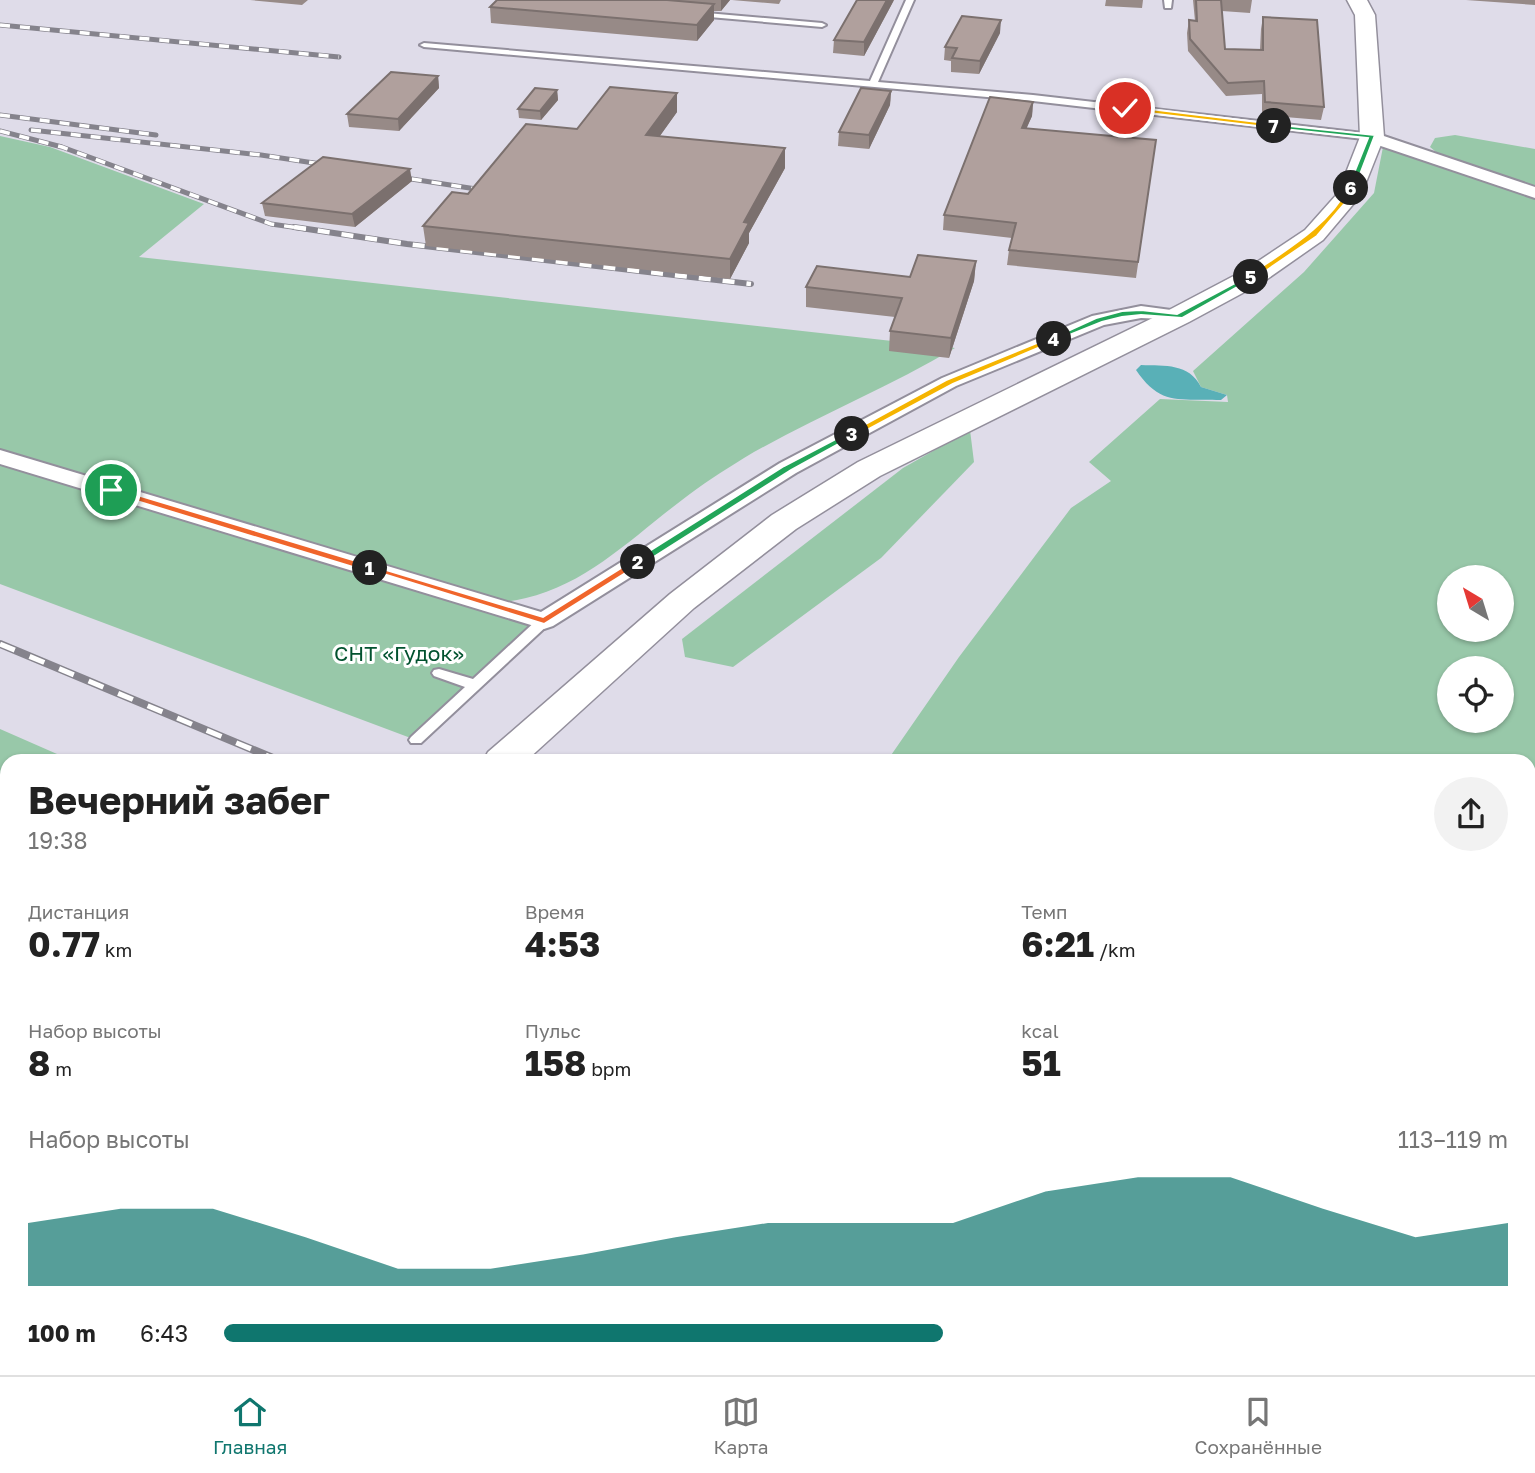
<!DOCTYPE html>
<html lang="ru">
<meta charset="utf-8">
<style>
body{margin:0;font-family:"Golos Text",sans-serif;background:#f2f2f2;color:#222;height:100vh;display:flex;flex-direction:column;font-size:26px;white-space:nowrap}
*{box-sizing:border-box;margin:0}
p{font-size:23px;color:#767676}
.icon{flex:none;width:38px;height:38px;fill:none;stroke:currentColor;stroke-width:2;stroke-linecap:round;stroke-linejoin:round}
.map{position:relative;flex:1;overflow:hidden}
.sheet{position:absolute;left:0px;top:754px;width:1536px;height:621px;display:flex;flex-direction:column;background:#fff;border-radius:21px 21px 0 0;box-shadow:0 2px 5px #0004}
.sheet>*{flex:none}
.needle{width:46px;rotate:322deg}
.controls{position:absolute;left:1437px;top:565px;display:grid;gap:14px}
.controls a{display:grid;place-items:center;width:77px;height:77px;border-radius:50%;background:#fff;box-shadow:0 2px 5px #0004;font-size:35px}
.pin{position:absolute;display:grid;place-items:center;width:60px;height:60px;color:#fff;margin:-30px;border:4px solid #fff;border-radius:50%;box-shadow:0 2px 7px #0007}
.km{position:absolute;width:35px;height:35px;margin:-18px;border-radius:50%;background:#222;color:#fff;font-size:19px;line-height:35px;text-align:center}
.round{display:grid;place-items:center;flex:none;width:74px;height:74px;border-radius:37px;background:#f2f2f2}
.head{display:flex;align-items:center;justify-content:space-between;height:119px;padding:0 28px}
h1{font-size:38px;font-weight:700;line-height:52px}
.figures{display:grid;grid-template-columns:repeat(3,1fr);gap:10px;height:119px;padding:7px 28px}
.figures div{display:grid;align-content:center}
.figures b{font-size:35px;font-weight:700}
.figures small{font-size:19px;font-weight:400}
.figures p{font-size:19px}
.chart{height:196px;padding:14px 28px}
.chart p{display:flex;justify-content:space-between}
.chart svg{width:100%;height:126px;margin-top:7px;fill:#0f766e;opacity:.7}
ul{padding:0 28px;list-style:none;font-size:23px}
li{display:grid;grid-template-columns:112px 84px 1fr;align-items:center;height:52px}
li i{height:18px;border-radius:9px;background:#0f766e}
.tabs{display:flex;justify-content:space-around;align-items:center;height:98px;border-top:2px solid #e0e0e0;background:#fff;font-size:19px;color:#767676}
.tabs a{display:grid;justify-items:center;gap:4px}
.tabs .selected{color:#0f766e}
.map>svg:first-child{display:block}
</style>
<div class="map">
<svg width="1535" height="1375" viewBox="0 0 1535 1375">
<rect width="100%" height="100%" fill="#dfdce9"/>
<!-- green -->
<g fill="#98c8a9" fill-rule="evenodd">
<path d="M1455,135L1535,149V1143L1530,1141V761H887L959,657L1071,508L1111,481L1089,462L1160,399L1228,402L1227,395L1201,387L1193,371L1304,272L1374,193L1383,147L1395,148L1455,168L1430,147L1435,138ZM1449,578H1502V630H1449ZM1449,668H1502V721H1449Z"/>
<path d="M0,136L50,147L204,204L139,257L955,348C886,389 812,418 744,458C723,471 701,485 682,500C634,536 587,584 526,598C514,601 502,602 490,604L544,621L416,740L0,584Z"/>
<polygon points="970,430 974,462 881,558 733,667 685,657 682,639 903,468"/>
<polygon points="0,729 73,761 7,761 7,828 0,825"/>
<polygon points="1414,1369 1425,1375 1275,1375 1263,1369"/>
</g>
<!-- water -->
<path fill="#59b0b7" d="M1141,365C1165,366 1189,363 1201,387L1227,395L1221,400C1180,398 1161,407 1136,370Z"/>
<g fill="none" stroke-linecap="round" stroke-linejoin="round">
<defs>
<g id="lane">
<polygon points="906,0 914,0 878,82 1033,95 1372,134 1376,137 1372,140 1033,101 424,47 420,45 424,43 870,81"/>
<polygon points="1164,0 1172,0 1171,8 1165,8"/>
<polygon points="695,12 822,23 826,25 822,27 698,16 695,16"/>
<polygon points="544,617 549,618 551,621 549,624 421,743 411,743 409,740 411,737 465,687 434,676 432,673 434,670 439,669 473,679 539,618"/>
<polygon points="82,1368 106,1368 103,1375 79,1375"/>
<polygon points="567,1368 597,1368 600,1375 570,1375"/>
</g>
<g id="street">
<polygon points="1372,132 1535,187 1535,198 1366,141 1364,137"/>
<polygon points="1141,306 1186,312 1189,316 1186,320 1141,318 1104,325 956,386 796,473 553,626 544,629 0,464 0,450 541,612 780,463 942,378 1092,316"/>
</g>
<g id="secondary">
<polygon points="1347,0 1367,0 1375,15 1384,137 1361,195 1323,240 1263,282 1189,322 880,476 796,529 694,608 526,761 483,761 488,752 670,594 772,515 858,462 1169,310 1245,270 1305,230 1338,193 1360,137 1355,15"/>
<polygon points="7,1255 7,1307 0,1309 0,1258"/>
</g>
</defs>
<!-- lane casing -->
<use href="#lane" stroke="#938f9c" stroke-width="4"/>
<!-- street casing -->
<use href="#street" stroke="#938f9c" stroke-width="4"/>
<!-- secondary casing -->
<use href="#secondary" stroke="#938f9c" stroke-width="3"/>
<!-- lane -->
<use href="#lane" fill="#fff" fill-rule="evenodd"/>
<!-- street -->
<use href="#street" fill="#fff" fill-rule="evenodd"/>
<!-- secondary -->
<use href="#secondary" fill="#fff" fill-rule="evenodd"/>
<defs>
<g id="rail-far3">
<polyline points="0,25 339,57"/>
<polyline points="0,115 156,135"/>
<polyline points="31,130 261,155 334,166"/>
<polyline points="0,131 62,147 271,224 306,229"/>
<polyline points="392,176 489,191"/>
</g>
<polyline id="rail-far2" points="294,227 407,244 751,284"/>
<polyline id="rail-far1" points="0,644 280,761"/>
<polyline id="rail" points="1530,1293 1535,1295"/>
</defs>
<!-- rail-far3 casing -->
<use href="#rail-far3" stroke="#85838c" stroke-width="5"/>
<!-- rail-far2 casing -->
<use href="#rail-far2" stroke="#85838c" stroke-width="6"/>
<!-- rail-far1 casing -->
<use href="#rail-far1" stroke="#85838c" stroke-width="8"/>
<!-- rail casing -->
<use href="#rail" stroke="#85838c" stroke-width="10"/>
<!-- rail-far3 -->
<use href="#rail-far3" stroke="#fff" stroke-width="3.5" stroke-dasharray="10" stroke-linecap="butt"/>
<!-- rail-far2 -->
<use href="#rail-far2" stroke="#fff" stroke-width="4.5" stroke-dasharray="12" stroke-linecap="butt"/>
<!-- rail-far1 -->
<use href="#rail-far1" stroke="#fff" stroke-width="5" stroke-dasharray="16" stroke-linecap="butt"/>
<!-- rail -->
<use href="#rail" stroke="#fff" stroke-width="7" stroke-dasharray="20" stroke-linecap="butt"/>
</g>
<!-- wall -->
<g fill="#978a87">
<polygon points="250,0 308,0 302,5"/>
<polygon points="497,0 730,0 721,11 714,11 714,20 697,41 491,23 490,7"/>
<polygon points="732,0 781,0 779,4"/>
<polygon points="894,0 864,56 833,53 834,40"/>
<polygon points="1106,0 1143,0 1142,8 1105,6"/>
<polygon points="1193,0 1252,0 1250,13 1222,11 1225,49 1260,50 1261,29 1263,17 1324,107 1321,120 1262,115 1262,94 1226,96 1188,51 1187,33 1189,20 1195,21"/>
<polygon points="1466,0 1535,0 1535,5"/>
<polygon points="1000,33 979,74 951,72 951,61 944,60 945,47"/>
<polygon points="438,76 439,88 399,131 349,127 347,114"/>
<polygon points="557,90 558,100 541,120 519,118 518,109"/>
<polygon points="891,91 890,105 869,149 838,146 839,132"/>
<polygon points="1033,102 1032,116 1026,129 1156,140 1136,278 1007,265 1009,250 1012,238 943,230 944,215"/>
<polygon points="677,112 659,137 785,148 785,168 749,233 749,243 730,279 426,246 423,226 468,194 577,129"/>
<polygon points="412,181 355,227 265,216 262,203"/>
<polygon points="976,261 974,281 949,358 889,351 890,331 895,317 806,307 806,287 910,277"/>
<polygon points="0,849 7,852 7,1060 0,1056"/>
</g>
<!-- shaded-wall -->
<g fill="#7b706e">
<polygon points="721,0 730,0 721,11"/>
<polygon points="887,0 894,0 864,56 864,42"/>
<polygon points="714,4 714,20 697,41 697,25"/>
<polygon points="1001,20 1000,33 979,74 980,61"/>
<polygon points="438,76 439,88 399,131 398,119"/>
<polygon points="557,90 558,100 541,120 540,111"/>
<polygon points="891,91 890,105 869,149 869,135"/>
<polygon points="677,93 677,112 647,154 646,135"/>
<polygon points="1033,102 1032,116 1020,143 1022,128"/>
<polygon points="785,148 785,168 749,233 749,243 730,279 730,259 744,222"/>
<polygon points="410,169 412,181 355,227 352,214"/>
<polygon points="976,261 974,281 949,358 951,338"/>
</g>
<!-- building -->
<g fill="#b0a09d" stroke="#7b706e" stroke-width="2">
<polygon points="497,0 667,0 714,4 697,25 490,7"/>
<polygon points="857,0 887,0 864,42 834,40"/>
<polygon points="1196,0 1221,0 1225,49 1263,50 1263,17 1317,20 1324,107 1265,102 1264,81 1228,83 1190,39 1189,20 1197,21"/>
<polygon points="962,16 1001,20 980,61 952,58 957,48 945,47"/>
<polygon points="391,72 438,76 398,119 347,114"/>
<polygon points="610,87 677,93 646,135 785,148 744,222 749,223 730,259 423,226 452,192 468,194 526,124 577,129"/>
<polygon points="535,88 557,90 540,111 518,109"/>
<polygon points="861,88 891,91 869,135 839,132"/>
<polygon points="990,97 1033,102 1022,128 1156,140 1138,262 1009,250 1016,223 944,215"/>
<polygon points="323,157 410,169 352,214 262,203"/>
<polygon points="918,255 976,261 951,338 890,331 902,298 806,287 817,266 910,277"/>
<polygon points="0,849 7,852 7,1040 0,1037"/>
<polygon points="353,1368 507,1368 520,1375 349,1375"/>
</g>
<!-- split-1 -->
<polygon fill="#f0652b" stroke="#fff" stroke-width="2" points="111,487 373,566 375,568 366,571 107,492 106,490"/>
<!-- split-2 -->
<polygon fill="#f0652b" stroke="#fff" stroke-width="2" points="634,560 643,562 544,624 364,568 373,566 543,617"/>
<!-- split-3 -->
<polygon fill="#22a559" stroke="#fff" stroke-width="2" points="849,432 857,434 791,470 641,565 632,562 784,466"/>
<!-- split-4 -->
<polygon fill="#f5b400" stroke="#fff" stroke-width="2" points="1054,336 1058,339 1057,340 953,384 856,436 847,434 946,380"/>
<!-- split-5 -->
<polygon fill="#22a559" stroke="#fff" stroke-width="2" points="1248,276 1255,277 1182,318 1141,315 1122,317 1102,322 1057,340 1050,339 1096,318 1122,311 1141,310 1177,314"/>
<!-- split-6 -->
<path fill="#f5b400" stroke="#fff" stroke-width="2" d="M1349,186L1355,188L1352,195L1317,236L1254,279H1248V276C1284,251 1328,227 1349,186Z"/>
<!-- split-7 -->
<polygon fill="#22a559" stroke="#fff" stroke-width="2" points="1271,124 1375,135 1354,190 1348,188 1368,138 1274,128"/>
<!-- split-8 -->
<polygon fill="#f5b400" stroke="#fff" stroke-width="2" points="1125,106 1274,124 1277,126 1274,128 1123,110"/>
<g text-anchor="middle" stroke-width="6" stroke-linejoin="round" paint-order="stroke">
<!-- park labels -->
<g font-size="21" fill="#02522f" stroke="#fff">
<text x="399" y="661">СНТ «Гудок»</text>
</g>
</g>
</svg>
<div class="controls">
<a><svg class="needle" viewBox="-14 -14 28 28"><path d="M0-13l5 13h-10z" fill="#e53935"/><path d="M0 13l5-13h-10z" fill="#767676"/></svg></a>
<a><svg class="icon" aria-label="locate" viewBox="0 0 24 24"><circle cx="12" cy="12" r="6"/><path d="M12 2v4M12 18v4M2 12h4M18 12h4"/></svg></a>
</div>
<div class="pin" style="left:111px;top:490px;background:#1e9e55"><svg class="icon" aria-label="arrive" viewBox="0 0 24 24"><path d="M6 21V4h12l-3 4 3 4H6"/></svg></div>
<div class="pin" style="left:1125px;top:108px;background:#d93025"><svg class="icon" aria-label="check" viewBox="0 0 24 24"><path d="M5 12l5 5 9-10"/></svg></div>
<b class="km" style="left:370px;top:568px">1</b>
<b class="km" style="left:638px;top:562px">2</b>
<b class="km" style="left:852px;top:434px">3</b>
<b class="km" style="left:1054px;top:339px">4</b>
<b class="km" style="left:1251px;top:277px">5</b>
<b class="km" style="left:1351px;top:188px">6</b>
<b class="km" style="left:1274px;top:126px">7</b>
<section class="sheet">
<div class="head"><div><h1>Вечерний забег</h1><p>19:38</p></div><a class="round"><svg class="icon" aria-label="share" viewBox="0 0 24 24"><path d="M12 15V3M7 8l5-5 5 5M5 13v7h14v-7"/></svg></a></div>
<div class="figures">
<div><p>Дистанция</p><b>0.77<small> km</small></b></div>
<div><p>Время</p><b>4:53</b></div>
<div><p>Темп</p><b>6:21<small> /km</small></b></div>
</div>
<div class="figures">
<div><p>Набор высоты</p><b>8<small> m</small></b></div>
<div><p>Пульс</p><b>158<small> bpm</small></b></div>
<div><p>kcal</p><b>51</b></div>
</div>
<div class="chart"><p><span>Набор высоты</span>113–119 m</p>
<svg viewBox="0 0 160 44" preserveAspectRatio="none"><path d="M0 44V22L10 17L20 17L30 27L40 38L50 38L60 33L70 27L80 22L90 22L100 22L110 11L120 6L130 6L140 17L150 27L160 22V44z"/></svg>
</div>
<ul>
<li><b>100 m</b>6:43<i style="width:56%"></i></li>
</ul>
</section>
</div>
<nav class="tabs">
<a class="selected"><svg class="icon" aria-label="home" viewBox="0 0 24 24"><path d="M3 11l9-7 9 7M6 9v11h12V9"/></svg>Главная</a>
<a><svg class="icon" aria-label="map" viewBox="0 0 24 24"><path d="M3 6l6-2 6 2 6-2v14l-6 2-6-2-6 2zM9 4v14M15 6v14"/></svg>Карта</a>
<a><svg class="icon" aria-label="saved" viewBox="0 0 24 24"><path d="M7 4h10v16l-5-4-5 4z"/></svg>Сохранённые</a>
</nav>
